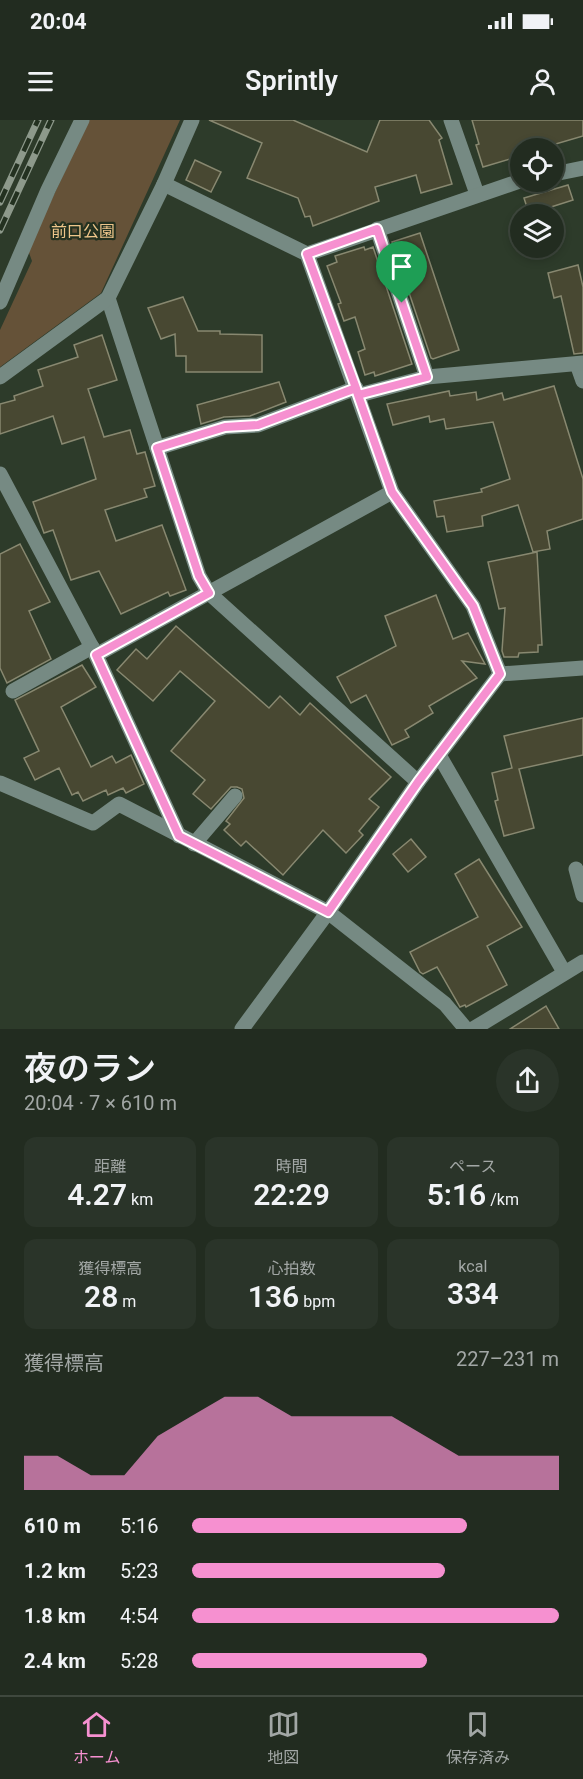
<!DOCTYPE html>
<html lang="ja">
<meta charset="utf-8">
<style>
body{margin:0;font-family:Roboto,"Noto Sans JP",sans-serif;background:#2a3429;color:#f1f3f6;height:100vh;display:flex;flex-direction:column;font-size:22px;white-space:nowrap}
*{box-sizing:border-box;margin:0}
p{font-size:20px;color:#a2a7a5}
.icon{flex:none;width:33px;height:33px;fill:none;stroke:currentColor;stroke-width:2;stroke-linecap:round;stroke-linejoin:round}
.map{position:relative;height:909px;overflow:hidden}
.sheet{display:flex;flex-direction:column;background:#222c20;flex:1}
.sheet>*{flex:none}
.fabs{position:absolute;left:510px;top:18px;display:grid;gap:12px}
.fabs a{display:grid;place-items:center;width:54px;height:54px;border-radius:50%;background:#222c20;box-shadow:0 3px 9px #0003,0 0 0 2px #3f483e;font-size:30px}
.pin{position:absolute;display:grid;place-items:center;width:51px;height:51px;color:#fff;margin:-62px -26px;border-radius:50% 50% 50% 0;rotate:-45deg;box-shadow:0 0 6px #0007}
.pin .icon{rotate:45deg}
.round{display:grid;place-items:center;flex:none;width:63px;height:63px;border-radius:32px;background:#2a3429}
.head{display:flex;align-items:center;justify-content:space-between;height:102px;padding:0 24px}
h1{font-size:33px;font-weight:600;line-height:45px}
.figures{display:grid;grid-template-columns:repeat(3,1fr);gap:9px;height:102px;padding:6px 24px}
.figures div{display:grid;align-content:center;border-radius:12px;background:#2a3429;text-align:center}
.figures b{font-size:30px;font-weight:600}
.figures small{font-size:16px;font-weight:400}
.figures p{font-size:16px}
.chart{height:168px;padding:12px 24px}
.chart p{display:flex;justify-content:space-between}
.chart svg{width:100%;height:108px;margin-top:6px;fill:#f690d0;opacity:.7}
ul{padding:0 24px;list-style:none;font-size:20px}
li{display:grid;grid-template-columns:96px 72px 1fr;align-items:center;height:45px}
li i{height:15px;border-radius:8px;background:#f690d0}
.status{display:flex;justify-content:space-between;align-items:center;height:42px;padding:0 30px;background:#222c20;direction:ltr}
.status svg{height:16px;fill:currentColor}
header{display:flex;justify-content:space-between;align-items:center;height:78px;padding:0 24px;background:#222c20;font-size:27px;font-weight:600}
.tabs{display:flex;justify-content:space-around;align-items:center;height:84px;border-top:2px solid #3f483e;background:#222c20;font-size:16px;color:#a2a7a5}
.tabs a{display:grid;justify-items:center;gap:3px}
.tabs .active{color:#f690d0}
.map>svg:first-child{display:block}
</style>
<div class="status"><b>20:04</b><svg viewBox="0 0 49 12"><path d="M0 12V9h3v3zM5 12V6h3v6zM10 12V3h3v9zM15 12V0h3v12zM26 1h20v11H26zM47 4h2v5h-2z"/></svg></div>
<header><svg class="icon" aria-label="menu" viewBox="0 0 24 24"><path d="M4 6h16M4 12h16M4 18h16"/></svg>Sprintly<svg class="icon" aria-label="person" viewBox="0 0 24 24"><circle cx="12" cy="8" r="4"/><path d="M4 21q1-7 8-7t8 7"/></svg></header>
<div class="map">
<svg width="583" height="909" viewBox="0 0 583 909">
<rect width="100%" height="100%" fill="#2d3b2a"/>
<!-- green -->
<polygon fill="#655238" points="89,0 180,0 101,173 0,247 0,210 32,141 28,130"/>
<!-- building -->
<g fill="#484832" stroke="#888870" stroke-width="1.5">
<polygon points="209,0 293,0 367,32 380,0 429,0 442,18 439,20 452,64 421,73 416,55 375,67 379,81 313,106 310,96 305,97 298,78 247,58 262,23"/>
<polygon points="472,0 583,0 583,16 542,28 520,28 520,36 483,47 476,25 479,24"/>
<polygon points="195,40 221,52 211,72 186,60"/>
<polygon points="568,65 573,80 529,94 524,78"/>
<polygon points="420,113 459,230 433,239 431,238 392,122"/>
<polygon points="364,127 365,130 373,127 412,244 375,256 374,252 365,255 358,232 365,229 355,197 344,201 338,184 341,183 327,146 337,142 335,136"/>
<polygon points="578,145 583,167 583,233 574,234 561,176 554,178 548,153"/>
<polygon points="183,177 198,211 220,211 220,214 262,215 262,252 186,252 186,236 176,236 175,214 161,219 148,188"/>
<polygon points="102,215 117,260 88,269 104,317 130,310 137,334 145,332 155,366 144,369 147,377 105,390 116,421 162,405 186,470 170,476 168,472 121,494 99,451 71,460 53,410 44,413 33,382 96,359 84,317 62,324 53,296 0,314 0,284 15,280 14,276 43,266 38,250 78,237 74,225"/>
<polygon points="279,262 286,282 250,296 224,297 201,304 197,285"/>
<polygon points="554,266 583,359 583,399 547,411 550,429 533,432 518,385 482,396 483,406 447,412 444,396 437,397 434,381 482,372 481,369 510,359 493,302 446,309 444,299 430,302 429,296 393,305 387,284 449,271 450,276 476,272 477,280 502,273 504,280"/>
<polygon points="20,424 50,482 29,491 51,539 7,563 0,548 0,434"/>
<polygon points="537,432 542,525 538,525 538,532 519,533 518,537 504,537 502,531 505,488 499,489 488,442"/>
<polygon points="436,475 453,519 468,513 485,544 462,541 477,558 429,586 433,593 405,610 409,617 392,625 366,575 351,583 337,557 396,526 385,496"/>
<polygon points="176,506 269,588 280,576 300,595 310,583 391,657 369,679 379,687 359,711 363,715 346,733 323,710 283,755 246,721 241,726 224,710 230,704 226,701 244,678 242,669 237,667 231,667 211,689 193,674 205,660 171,631 215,581 180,551 153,581 117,550 136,529 147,539"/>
<polygon points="82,545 96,567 61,587 91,647 112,636 116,643 131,635 144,664 126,673 123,668 108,675 106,670 83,681 78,672 72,675 59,648 35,660 24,638 39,631 15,580"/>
<polygon points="583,598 583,635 519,649 534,708 504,716 495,681 498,680 492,653 512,648 504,616"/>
<polygon points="411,719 426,737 408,752 393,734"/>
<polygon points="479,739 522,807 487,826 507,865 466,887 465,885 460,887 437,847 423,854 420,852 410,832 478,797 455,754"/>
<polygon points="546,886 559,909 510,909"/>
</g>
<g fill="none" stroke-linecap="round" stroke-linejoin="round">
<!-- minor -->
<g stroke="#768a83" stroke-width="15">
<polyline points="451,0 477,74"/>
<polyline points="554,54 583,48"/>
<polyline points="164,64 307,134 392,372 473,486 500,554"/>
<polyline points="377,109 427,257"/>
<polyline points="307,134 520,61"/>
<polyline points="108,178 199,456 209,473 418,662"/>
<polyline points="0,182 48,70 82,0"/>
<polyline points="577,244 583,261"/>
<polyline points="0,257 108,178 164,64 192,0"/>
<polyline points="359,275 427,257 583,243"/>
<polyline points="157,328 225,307 258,305 356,268"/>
<polyline points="0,354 96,535 179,716"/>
<polyline points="96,535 392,372"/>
<polyline points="13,571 92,527"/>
<polyline points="439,635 564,852"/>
<polyline points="0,663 93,703 119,684 328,792 445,884 466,909"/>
<polyline points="194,724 235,676"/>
<polyline points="576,749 583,775"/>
<polyline points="242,909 328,792 418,662 500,554 583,548"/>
<polyline points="473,909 583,842"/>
</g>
<defs>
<g id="rail">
<polyline points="0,82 38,0"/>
<polyline points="0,110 51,0"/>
</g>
</defs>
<!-- rail casing -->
<use href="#rail" stroke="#8d998b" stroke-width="7"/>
<!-- rail -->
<use href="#rail" stroke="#233120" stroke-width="4.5" stroke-dasharray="14" stroke-linecap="butt"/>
</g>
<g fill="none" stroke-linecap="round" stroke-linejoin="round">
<defs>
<polyline id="route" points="402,183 427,257 358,275 356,268 258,305 225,307 157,328 199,456 209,473 96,535 179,716 328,792 418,662 500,554 473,486 392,372 358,275 356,268 307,134 377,109 402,183"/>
</defs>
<!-- route casing -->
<use href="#route" stroke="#fff" stroke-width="12"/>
<!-- route -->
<use href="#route" stroke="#f690d0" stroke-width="8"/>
</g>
<g text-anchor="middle" stroke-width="4.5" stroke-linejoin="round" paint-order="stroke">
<!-- park labels -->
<g font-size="16" fill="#edc58a" stroke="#233120">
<text x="83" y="117">前口公園</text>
</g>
</g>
</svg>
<div class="fabs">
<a><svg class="icon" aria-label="locate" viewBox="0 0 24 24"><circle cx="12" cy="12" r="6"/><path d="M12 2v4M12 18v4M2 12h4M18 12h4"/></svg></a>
<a><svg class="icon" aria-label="layers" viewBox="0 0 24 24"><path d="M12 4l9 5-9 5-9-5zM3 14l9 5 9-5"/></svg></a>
</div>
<div class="pin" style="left:402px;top:183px;background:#1e9e55"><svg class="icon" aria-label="arrive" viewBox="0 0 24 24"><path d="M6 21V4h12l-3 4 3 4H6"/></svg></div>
</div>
<section class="sheet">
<div class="head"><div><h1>夜のラン</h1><p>20:04 · 7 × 610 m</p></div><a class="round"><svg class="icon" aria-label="share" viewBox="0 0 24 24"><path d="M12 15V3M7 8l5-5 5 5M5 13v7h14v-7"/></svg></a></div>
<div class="figures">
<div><p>距離</p><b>4.27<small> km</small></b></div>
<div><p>時間</p><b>22:29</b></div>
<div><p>ペース</p><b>5:16<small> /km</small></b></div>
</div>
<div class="figures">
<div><p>獲得標高</p><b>28<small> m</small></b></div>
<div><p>心拍数</p><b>136<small> bpm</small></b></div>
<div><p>kcal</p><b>334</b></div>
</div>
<div class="chart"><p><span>獲得標高</span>227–231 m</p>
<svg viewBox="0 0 160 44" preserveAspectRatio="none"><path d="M0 44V30L10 30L20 38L30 38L40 22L50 14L60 6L70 6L80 14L90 14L100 14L110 14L120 22L130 30L140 30L150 30L160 30V44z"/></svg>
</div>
<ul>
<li><b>610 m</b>5:16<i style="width:75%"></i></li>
<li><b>1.2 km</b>5:23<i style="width:69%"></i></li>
<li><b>1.8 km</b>4:54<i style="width:100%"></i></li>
<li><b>2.4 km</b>5:28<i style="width:64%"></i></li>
</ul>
</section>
<nav class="tabs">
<a class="active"><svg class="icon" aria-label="home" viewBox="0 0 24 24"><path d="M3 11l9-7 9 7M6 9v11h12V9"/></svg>ホーム</a>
<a><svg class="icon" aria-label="map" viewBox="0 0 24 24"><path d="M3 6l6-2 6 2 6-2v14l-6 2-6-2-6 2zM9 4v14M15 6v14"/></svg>地図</a>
<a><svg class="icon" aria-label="saved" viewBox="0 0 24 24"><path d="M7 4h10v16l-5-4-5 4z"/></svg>保存済み</a>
</nav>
